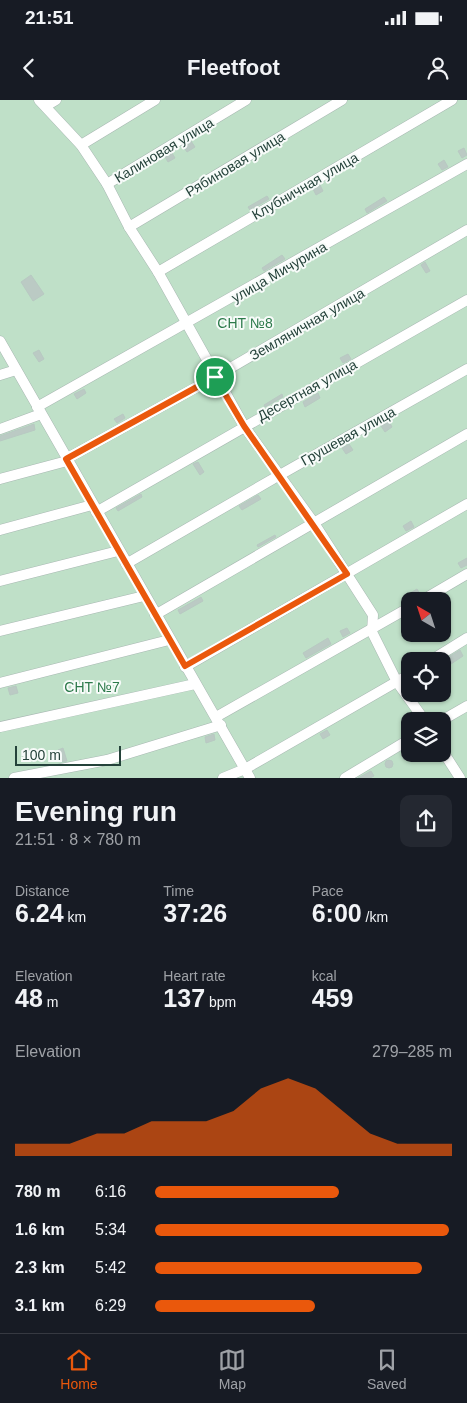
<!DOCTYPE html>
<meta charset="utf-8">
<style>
body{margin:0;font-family:Helvetica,sans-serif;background:#242831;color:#f1f3f6;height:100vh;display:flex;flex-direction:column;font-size:19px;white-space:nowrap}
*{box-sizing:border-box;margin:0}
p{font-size:16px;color:#9ea1a6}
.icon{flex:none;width:28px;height:28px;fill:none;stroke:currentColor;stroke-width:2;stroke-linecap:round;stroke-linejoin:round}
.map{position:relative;height:678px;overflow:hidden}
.details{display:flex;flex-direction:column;background:#171b24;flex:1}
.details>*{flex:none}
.needle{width:32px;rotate:321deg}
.tools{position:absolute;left:401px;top:492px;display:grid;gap:10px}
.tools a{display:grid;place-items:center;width:50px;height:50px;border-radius:10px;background:#171b24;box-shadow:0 1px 4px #0004;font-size:25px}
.scale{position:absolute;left:15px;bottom:12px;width:106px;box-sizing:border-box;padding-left:5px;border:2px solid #24423a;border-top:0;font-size:14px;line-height:18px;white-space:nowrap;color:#24423a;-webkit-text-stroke:4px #f7fbf9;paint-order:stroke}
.pin{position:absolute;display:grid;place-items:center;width:42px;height:42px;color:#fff;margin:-21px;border:2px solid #fff;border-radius:50%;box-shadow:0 1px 5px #0007}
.round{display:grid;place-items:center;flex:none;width:52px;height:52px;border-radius:10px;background:#242831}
.head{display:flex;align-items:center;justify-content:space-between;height:85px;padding:0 15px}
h1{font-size:28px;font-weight:800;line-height:38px}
.figures{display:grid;grid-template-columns:repeat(3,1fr);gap:8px;height:85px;padding:5px 15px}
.figures div{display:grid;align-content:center}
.figures b{font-size:25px;font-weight:800}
.figures small{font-size:14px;font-weight:400}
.figures p{font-size:14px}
.chart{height:140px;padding:10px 15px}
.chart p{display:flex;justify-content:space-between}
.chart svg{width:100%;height:90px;margin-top:5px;fill:#ea580c;opacity:.7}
ul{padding:0 15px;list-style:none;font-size:16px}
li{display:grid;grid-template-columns:80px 60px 1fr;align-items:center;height:38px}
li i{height:12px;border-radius:6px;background:#ea580c}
.status{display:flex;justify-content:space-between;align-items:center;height:35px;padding:0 25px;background:#171b24;direction:ltr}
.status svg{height:14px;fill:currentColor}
header{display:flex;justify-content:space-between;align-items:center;height:65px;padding:0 15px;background:#171b24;font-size:22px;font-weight:800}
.tabs{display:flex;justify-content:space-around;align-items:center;height:70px;border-top:1px solid #363941;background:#171b24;font-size:14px;color:#9ea1a6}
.tabs a{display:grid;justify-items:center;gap:2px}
.tabs .on{color:#ea580c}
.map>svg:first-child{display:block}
</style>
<div class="status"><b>21:51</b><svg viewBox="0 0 49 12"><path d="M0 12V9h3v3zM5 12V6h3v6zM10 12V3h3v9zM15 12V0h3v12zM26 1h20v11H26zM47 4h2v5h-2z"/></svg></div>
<header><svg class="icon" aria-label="back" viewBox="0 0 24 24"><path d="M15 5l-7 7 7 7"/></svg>Fleetfoot<svg class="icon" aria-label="person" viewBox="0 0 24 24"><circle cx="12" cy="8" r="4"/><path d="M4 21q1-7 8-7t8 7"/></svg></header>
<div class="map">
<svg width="467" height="678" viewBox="0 0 467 678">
<rect width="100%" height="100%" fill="#e6efeb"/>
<!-- green -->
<path fill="#bfe0c8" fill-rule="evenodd" d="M0,0H467V678H0ZM410,501H442V534H410ZM410,561H442V594H410ZM410,621H442V654H410Z"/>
<!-- building -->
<g fill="#bbcac4" stroke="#b8c9c2">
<polygon points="191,41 195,47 187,52 183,46"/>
<polygon points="464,48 467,55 462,58 458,51"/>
<polygon points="172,53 175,58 168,62 165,57"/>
<polygon points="444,60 448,67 442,70 438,64"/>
<polygon points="320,85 323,91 316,95 313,89"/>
<polygon points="267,96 269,99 250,110 248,107"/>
<polygon points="384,97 387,101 367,113 365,109"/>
<polygon points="282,155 285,159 264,171 262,168"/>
<polygon points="425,162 430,171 426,173 421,165"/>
<polygon points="31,175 44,194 33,201 21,182"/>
<polygon points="39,250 44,259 39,262 33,253"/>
<polygon points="348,254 351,259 343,263 340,258"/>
<polygon points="84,289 86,293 77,299 74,294"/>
<polygon points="318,293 320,298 305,307 303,302"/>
<polygon points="282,294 283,297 265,307 264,305"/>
<polygon points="123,314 125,318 117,323 114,319"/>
<polygon points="389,321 392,327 385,332 381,326"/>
<polygon points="34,324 35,330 0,341 0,336"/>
<polygon points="349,344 353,350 346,354 342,348"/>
<polygon points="198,362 204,372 200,375 193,364"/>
<polygon points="141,394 142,397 118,411 116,408"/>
<polygon points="258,395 261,399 242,410 239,406"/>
<polygon points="411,421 414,427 406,431 403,426"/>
<polygon points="275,435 276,437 258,447 257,445"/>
<polygon points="467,458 467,465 461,468 458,463"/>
<polygon points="417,489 420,494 405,502 402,498"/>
<polygon points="201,497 203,501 180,514 178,510"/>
<polygon points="347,528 350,533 343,537 340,531"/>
<polygon points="328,538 331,544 306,558 303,553"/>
<polygon points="460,550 463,556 445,568 442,561"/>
<polygon points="16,586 18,593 10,595 8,588"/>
<polygon points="327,630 330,635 323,639 320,634"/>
<polygon points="214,634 215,640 206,643 205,637"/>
<polygon points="63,648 67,661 61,662 58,650"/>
<polygon points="407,650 411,656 404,660 401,654"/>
<circle cx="389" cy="664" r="4"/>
<polygon points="371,671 374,676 370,678 358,678"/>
</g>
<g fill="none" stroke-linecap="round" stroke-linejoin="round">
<defs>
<g id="minor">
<polyline points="39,0 81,45 107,84 129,127 158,172 244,326 314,423 373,515 372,532 397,582 425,621"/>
<polyline points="46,6 56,0"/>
<polyline points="81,45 155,0"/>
<polyline points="107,84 246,0"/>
<polyline points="129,127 342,0"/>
<polyline points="158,172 452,0"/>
<polyline points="0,241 250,678"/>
<polyline points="0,275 16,270"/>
<polyline points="37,307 467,64"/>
<polyline points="0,329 41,314"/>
<polyline points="66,359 215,277 467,130"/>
<polyline points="0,379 67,361"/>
<polyline points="96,412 467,200"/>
<polyline points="0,430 92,405"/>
<polyline points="126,464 278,376 467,269"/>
<polyline points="0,481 118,451"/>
<polyline points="421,501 467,474"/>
<polyline points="155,515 467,334"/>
<polyline points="0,531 144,496"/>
<polyline points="430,561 467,538"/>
<polyline points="185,567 467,404"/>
<polyline points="0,583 169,540"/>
<polyline points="216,617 410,507"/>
<polyline points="441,621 467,606"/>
<polyline points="0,627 195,584"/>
<polyline points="442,650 460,678"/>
<polyline points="14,678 107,660 221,625"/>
<polyline points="223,678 245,669 410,574"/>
<polyline points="345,678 410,639"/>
</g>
</defs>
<!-- minor casing -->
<use href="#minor" stroke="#a8b8b2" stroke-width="11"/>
<!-- minor -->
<use href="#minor" stroke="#fff" stroke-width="10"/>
</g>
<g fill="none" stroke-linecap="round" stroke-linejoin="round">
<defs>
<polygon id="route" points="215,277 244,326 347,474 185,566 66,359"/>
</defs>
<!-- route casing -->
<use href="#route" stroke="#fff" stroke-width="10"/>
<!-- route -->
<use href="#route" stroke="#ea580c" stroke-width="6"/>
</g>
<g text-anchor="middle" stroke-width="4" stroke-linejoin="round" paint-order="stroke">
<!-- street labels -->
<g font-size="14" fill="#24423a" stroke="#f7fbf9">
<text transform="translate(164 50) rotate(-31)" y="5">Калиновая улица</text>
<text transform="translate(235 64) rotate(-31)" y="5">Рябиновая улица</text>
<text transform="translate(305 86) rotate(-30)" y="5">Клубничная улица</text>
<text transform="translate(279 172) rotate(-30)" y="5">улица Мичурина</text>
<text transform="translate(307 224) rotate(-30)" y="5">Земляничная улица</text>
<text transform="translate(307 290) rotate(-29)" y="5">Десертная улица</text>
<text transform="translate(348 336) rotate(-29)" y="5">Грушевая улица</text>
</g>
<!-- park labels -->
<g font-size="14" fill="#2d7a4b" stroke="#f7fbf9">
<text x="245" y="228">СНТ №8</text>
<text x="92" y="592">СНТ №7</text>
</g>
</g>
</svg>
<div class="tools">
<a><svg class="needle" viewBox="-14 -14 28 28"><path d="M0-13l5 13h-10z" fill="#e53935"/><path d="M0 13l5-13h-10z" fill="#9ea1a6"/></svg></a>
<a><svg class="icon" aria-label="locate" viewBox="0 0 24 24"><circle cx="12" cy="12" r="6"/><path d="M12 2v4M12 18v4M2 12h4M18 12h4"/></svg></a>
<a><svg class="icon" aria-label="layers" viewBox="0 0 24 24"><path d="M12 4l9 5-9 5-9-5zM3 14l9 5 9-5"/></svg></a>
</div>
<div class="scale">100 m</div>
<div class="pin" style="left:215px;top:277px;background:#1e9e55"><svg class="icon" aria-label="arrive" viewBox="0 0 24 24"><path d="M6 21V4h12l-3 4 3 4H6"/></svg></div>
</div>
<section class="details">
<div class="head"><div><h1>Evening run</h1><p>21:51 · 8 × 780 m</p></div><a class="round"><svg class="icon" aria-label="share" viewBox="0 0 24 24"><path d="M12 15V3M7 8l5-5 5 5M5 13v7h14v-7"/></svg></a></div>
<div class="figures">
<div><p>Distance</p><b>6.24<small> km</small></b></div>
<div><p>Time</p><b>37:26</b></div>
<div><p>Pace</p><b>6:00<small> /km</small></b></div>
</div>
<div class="figures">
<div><p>Elevation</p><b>48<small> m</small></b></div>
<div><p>Heart rate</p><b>137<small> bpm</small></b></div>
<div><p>kcal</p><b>459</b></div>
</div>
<div class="chart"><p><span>Elevation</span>279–285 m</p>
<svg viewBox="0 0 160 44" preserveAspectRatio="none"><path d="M0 44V38L10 38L20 38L30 33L40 33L50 27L60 27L70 27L80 22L90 11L100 6L110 11L120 22L130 33L140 38L150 38L160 38V44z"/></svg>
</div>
<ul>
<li><b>780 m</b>6:16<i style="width:62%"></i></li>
<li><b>1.6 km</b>5:34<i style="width:99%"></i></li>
<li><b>2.3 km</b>5:42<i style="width:90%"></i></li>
<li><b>3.1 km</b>6:29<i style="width:54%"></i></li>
</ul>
</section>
<nav class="tabs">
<a class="on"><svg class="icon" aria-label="home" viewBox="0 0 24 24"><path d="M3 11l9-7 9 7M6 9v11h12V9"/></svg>Home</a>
<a><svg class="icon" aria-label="map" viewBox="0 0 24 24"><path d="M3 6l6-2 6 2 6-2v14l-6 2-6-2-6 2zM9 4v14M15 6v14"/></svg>Map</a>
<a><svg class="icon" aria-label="saved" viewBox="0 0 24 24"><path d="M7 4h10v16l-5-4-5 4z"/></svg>Saved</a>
</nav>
